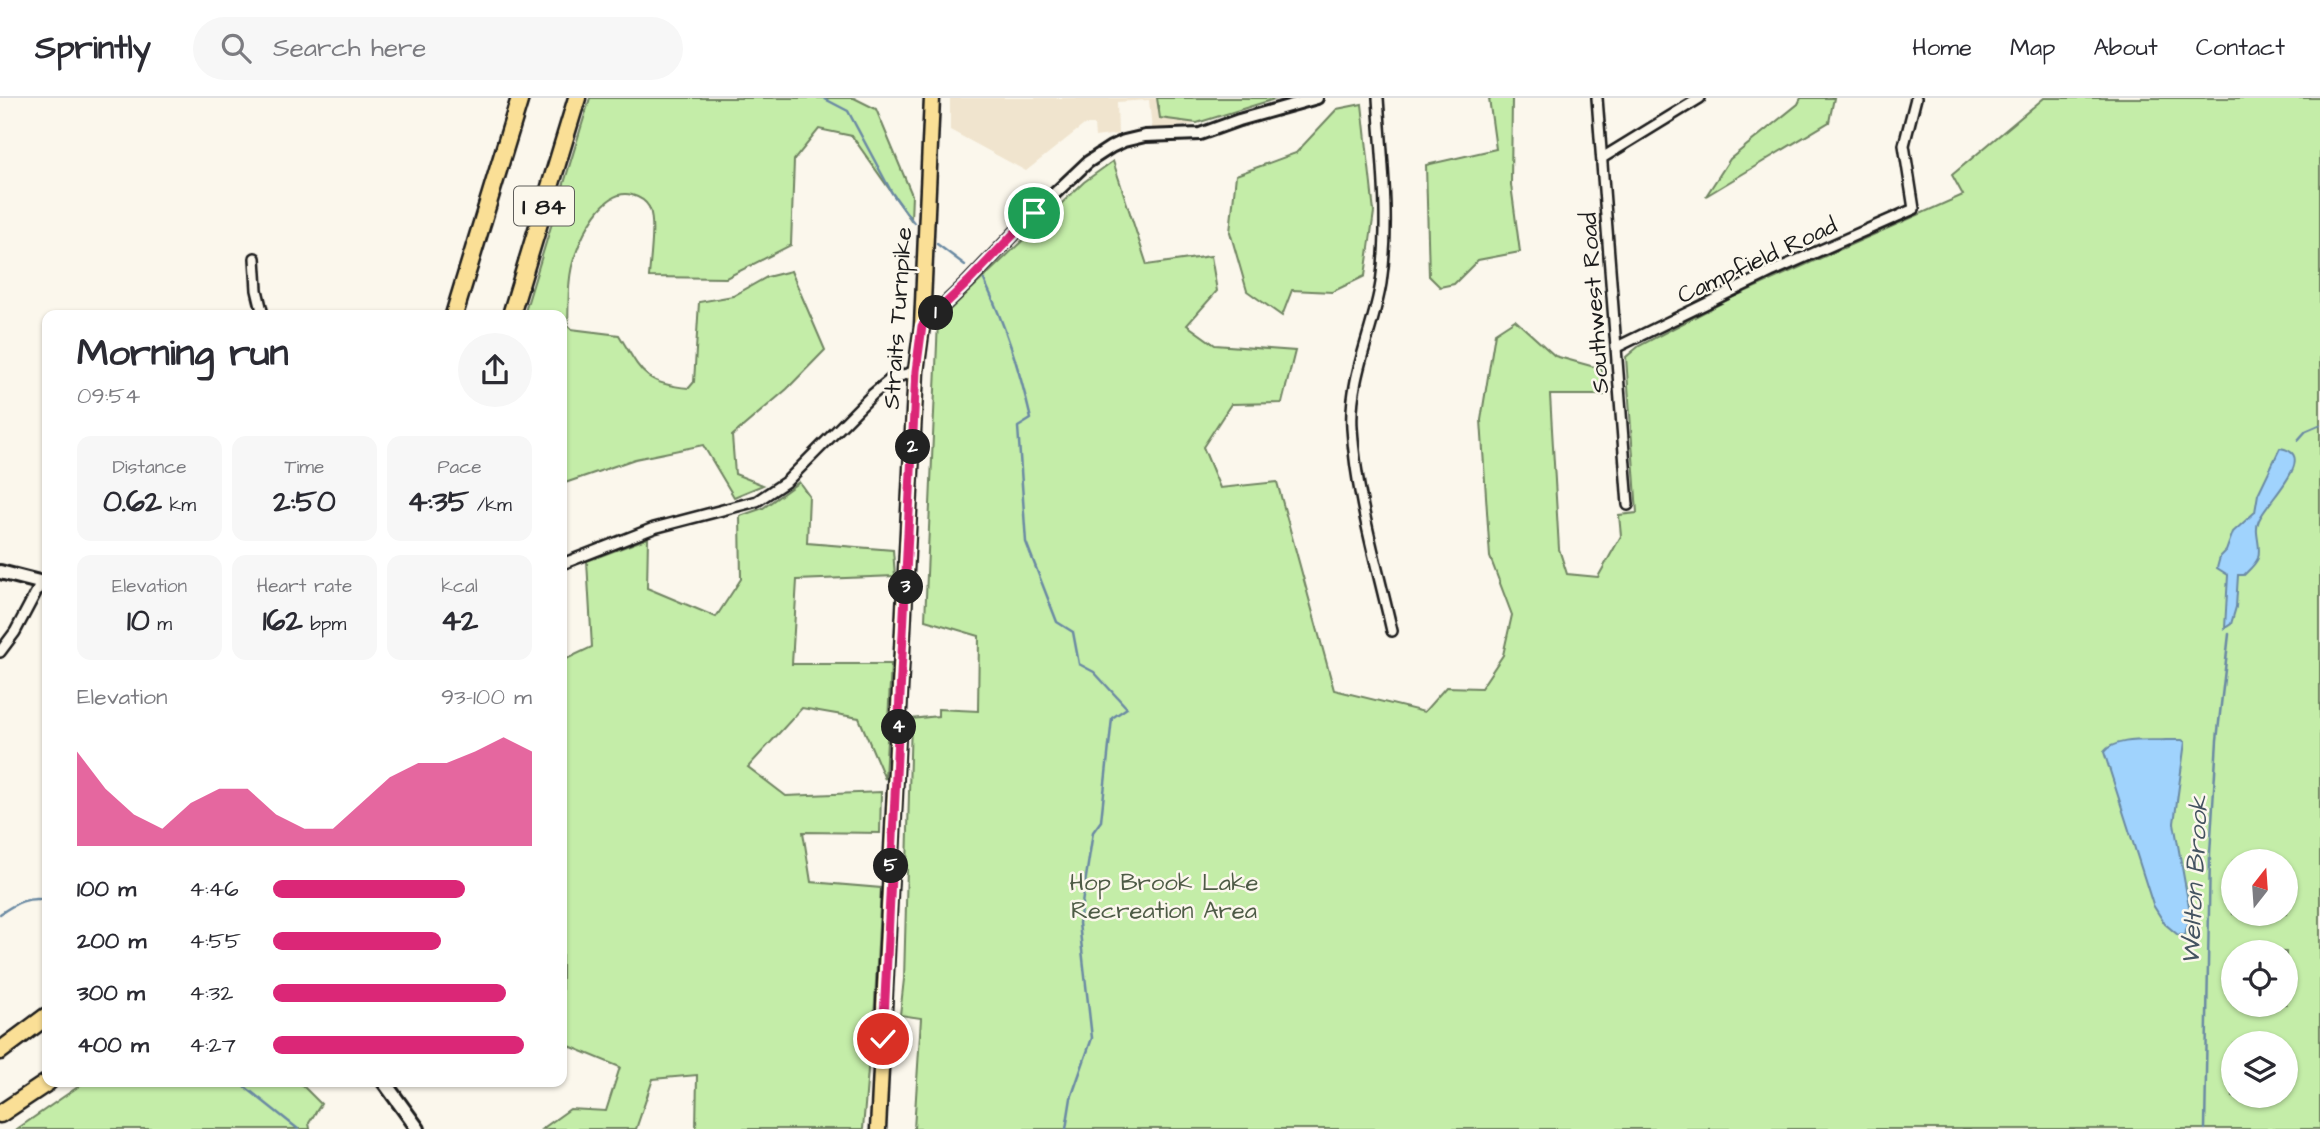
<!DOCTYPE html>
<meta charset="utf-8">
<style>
body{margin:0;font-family:"Architects Daughter",sans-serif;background:#f7f7f7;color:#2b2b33;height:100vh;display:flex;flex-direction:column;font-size:26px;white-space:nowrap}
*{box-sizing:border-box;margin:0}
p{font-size:23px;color:#7c7c81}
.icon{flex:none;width:38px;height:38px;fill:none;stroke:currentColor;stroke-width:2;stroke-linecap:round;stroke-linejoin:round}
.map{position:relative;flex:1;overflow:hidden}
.drawer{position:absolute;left:42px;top:212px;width:525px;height:777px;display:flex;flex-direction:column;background:#fff;border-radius:14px;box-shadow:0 2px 5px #0004}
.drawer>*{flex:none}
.needle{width:46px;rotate:17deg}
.fabs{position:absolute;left:2221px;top:751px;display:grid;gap:14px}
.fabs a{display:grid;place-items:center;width:77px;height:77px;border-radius:50%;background:#fff;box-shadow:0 2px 5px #0004;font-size:35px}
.pin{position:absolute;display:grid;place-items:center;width:60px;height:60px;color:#fff;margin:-30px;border:4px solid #fff;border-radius:50%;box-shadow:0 2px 7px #0007}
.km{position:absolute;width:35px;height:35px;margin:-18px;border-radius:50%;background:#222;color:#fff;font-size:19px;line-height:35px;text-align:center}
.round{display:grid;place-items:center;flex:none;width:74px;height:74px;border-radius:37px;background:#f7f7f7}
.head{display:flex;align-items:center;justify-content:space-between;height:119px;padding:0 35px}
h1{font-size:38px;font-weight:700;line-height:52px}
.stats{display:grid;grid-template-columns:repeat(3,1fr);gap:10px;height:119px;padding:7px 35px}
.stats div{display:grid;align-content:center;border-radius:14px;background:#f7f7f7;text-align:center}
.stats b{font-size:30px;font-weight:700}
.stats small{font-size:19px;font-weight:400}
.stats p{font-size:19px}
.chart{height:196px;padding:14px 35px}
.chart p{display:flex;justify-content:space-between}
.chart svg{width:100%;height:126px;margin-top:7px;fill:#db2777;opacity:.7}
ul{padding:0 35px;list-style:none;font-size:23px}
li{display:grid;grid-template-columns:112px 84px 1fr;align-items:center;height:52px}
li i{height:18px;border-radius:9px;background:#db2777}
header{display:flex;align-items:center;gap:42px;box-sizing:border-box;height:98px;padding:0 35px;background:#fff;border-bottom:2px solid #e1e1e2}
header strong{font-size:33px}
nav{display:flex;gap:38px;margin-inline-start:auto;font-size:24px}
.search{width:490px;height:63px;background:#f7f7f7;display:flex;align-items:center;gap:18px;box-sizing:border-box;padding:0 24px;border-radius:38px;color:#7c7c81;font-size:26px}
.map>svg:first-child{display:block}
</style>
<header>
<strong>Sprintly</strong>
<div class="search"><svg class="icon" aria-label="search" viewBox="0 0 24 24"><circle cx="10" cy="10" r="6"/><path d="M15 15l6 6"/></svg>Search here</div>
<nav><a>Home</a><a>Map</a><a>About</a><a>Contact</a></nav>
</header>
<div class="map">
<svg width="2320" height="1031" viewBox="0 0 2320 1031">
<rect width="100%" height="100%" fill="#fbf7ec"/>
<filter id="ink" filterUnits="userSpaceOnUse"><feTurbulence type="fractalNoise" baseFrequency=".0143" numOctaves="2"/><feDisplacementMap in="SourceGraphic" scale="14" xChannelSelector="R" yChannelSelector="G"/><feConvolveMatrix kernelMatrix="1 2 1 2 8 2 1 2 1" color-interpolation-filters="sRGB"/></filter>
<g filter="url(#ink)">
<!-- built -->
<polygon fill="#f0e4ce" points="950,0 1278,0 1191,27 1152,32 1149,2 1117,4 1118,36 1095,39 1094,27 1084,27 1026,73 950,32"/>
<!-- green -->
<g fill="#c4eda8" stroke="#708462" stroke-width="2" fill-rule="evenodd">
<path d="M590,0H854L876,11L912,97L911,122L852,38L819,31L794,62L791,147L726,180L649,179C650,162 656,124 649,109C645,102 639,99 632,97C604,89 582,137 575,158C567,179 569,206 568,228L571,231L619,237C641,273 643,286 689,290L694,284L699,204L733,198L767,179L791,173L825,252L787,291L732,338L735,376L763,387L734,399L703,347L635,361L562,386V217H524Z"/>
<polygon points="1157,0 1278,0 1197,25 1160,20"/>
<polygon points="1489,0 1512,0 1511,87 1520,154 1478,162 1454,186 1440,189 1429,178 1426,67 1496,51"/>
<polygon points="1801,0 1834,0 1829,24 1706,98 1730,61 1798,6"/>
<path d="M2044,0H2320V1031H914L921,920L900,917L904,881L911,621L938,618V611L978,613L979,538L925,522L938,223L1084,84L1113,63L1147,167L1211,158L1217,193L1187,227L1215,247L1295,253L1282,305L1231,306L1203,349L1220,390L1277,384L1334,592L1424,614L1446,589L1481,590L1503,557L1512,517L1490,459L1481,322L1495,235L1515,222L1555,258L1602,271L1604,297H1550L1559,451L1567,476L1598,479L1621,438L1619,417L1637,415L1626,259L1639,248L1733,199L1963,97L1952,77ZM2233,763H2286V816H2233ZM2233,854H2286V906H2233ZM2233,945H2286V998H2233Z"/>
<polygon points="1362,6 1374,114 1365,178 1332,194 1292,192 1282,218 1247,193 1230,134 1236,77 1296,55 1337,11"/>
<polygon points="799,384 809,398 807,445 893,452 895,478 797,482 792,566 891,566 885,681 859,620 802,610 748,669 786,698 881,694 880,735 803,734 811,784 881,790 872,959 869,960 863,1031 696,1031 697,977 653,981 636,1031 542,1031 570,1011 606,1013 620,969 562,945 562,563 592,549 587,463 648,440 647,490 716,519 741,481 740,418 763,410"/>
<polygon points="85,984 299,984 321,1006 309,1025 310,1031 17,1031"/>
</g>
<!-- water -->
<g fill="#a0d3fd" stroke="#6b8aa3" stroke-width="2">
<path d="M2280,350C2320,356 2267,403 2259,422C2253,435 2262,446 2258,460C2256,466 2249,472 2244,477H2238L2236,509L2231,526L2225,530L2228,477L2217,470L2220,459L2226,453L2233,434L2255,414L2258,396Z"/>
<path d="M2166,642H2182L2185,644L2174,725L2191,819L2184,837H2178L2165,826L2153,807L2104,654C2115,639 2149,643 2166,642Z"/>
</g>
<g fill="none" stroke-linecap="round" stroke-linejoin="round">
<!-- stream -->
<g stroke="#6b8aa3" stroke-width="2.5">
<polyline points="823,0 848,13 892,95 914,125"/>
<polyline points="937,146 965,167"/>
<path d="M984,182C1006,229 1019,270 1031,321L1018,329L1026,444L1057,524L1073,534L1079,566L1094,574L1127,610L1112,620L1101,723L1093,734L1079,825L1092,940L1071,1000L1066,1031"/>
<polyline points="2298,342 2306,333 2320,327"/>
<path d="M0,816C16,805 28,798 47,802"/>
<polyline points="239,984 298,1031"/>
<polyline points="2205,1031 2210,756 2217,642 2229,536"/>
</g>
<defs>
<g id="minor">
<path d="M1378,0C1382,62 1390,124 1381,185C1373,234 1349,279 1352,330C1356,398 1377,467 1392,533"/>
<polyline points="1597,0 1628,407"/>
<polyline points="1602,60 1700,0"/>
<polyline points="255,160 257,192 263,217"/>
<polyline points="1617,249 1771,174 1914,111 1904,47 1916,0"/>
<polyline points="562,466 654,430 757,403 787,383 873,296 891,281 916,273"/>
<polyline points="0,554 15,534 42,483"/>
</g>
<polyline id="tertiary" points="922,228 968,184 1034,115 1088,64 1111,49 1124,43 1145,38 1200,36 1239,22 1317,0"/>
<g id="secondary">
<polyline points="0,474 47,486"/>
<polyline points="384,984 418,1031"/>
</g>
<polyline id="primary" points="878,1031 916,273 922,228 932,0"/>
<g id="motorway">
<polyline points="454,217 520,0"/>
<polyline points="511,217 577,0"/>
<polyline points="0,953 47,918"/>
<polyline points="0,1016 48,984"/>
</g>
</defs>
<!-- minor casing -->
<use href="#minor" stroke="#1c1c1c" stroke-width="14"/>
<!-- tertiary casing -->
<use href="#tertiary" stroke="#1c1c1c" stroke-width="16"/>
<!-- secondary casing -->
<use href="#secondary" stroke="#1c1c1c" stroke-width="18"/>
<!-- primary casing -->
<use href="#primary" stroke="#1c1c1c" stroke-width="19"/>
<!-- motorway casing -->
<use href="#motorway" stroke="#1c1c1c" stroke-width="21"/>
<!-- minor -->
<use href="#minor" stroke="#fbf7ec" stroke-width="9"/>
<!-- tertiary -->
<use href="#tertiary" stroke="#fbf7ec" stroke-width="10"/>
<!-- secondary -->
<use href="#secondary" stroke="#fbf7ec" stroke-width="12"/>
<!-- primary -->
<use href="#primary" stroke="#fadf96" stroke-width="14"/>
<!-- motorway -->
<use href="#motorway" stroke="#fadf96" stroke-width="16"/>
</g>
</g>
<g fill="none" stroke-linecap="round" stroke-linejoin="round" filter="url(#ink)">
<defs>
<polyline id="route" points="883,941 916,273 922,228 968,184 1034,115"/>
</defs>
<!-- route casing -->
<use href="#route" stroke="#fff" stroke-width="14"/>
<!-- route -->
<use href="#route" stroke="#db2777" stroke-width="9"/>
</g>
<g text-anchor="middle" stroke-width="5" stroke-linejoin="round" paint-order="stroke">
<!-- shield labels -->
<rect fill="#fbf7ec" stroke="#5f5e5a" stroke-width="2" x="514" y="88.5" width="60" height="39" rx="5"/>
<g font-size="23" font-weight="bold" fill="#1c1c1c">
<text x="544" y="116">I 84</text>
</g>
<!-- street labels -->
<g font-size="24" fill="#1c1c1c" stroke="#fbf7ec">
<text transform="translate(1757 162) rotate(-25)" y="8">Campfield Road</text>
<text transform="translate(1594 205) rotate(-94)" y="8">Southwest Road</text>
<text transform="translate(897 220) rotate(-86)" y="8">Straits Turnpike</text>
</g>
<!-- park labels -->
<g font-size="24" fill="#4e5b46" stroke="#fbf7ec">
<text x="1164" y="792">Hop Brook Lake<tspan x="1164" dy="28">Recreation Area</tspan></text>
</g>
<!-- water labels -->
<g font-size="26" font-style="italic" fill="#445360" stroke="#fbf7ec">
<text transform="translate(2194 782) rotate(-87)" y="9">Welton Brook</text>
</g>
</g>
</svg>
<div class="fabs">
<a><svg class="needle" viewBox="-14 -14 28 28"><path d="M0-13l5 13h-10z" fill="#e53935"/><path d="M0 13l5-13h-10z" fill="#7c7c81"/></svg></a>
<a><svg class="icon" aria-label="locate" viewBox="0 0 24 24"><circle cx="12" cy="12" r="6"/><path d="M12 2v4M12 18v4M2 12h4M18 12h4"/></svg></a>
<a><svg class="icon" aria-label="layers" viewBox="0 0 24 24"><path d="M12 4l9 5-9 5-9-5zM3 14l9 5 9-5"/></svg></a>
</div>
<div class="pin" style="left:1034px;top:115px;background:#1e9e55"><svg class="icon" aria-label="arrive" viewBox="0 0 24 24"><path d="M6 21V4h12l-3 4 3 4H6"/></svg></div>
<div class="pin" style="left:883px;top:941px;background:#d93025"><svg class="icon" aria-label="check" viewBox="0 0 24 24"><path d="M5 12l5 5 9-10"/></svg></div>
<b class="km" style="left:936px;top:215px">1</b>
<b class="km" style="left:913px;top:349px">2</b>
<b class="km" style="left:906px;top:489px">3</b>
<b class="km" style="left:899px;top:629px">4</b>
<b class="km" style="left:891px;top:768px">5</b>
<section class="drawer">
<div class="head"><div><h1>Morning run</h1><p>09:54</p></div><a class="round"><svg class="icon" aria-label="share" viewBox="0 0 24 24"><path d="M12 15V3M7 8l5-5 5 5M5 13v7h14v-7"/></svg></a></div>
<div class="stats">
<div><p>Distance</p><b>0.62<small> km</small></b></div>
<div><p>Time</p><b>2:50</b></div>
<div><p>Pace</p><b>4:35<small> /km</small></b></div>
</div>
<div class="stats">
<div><p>Elevation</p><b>10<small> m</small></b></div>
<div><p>Heart rate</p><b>162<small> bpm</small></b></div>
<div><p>kcal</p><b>42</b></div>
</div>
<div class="chart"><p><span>Elevation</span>93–100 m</p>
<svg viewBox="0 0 160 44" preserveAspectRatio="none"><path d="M0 44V11L10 24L20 33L30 38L40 29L50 24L60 24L70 33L80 38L90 38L100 29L110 20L120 15L130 15L140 11L150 6L160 11V44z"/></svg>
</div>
<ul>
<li><b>100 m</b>4:46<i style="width:74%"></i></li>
<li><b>200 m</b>4:55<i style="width:65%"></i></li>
<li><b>300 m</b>4:32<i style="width:90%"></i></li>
<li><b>400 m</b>4:27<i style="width:97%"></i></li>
</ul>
</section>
</div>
